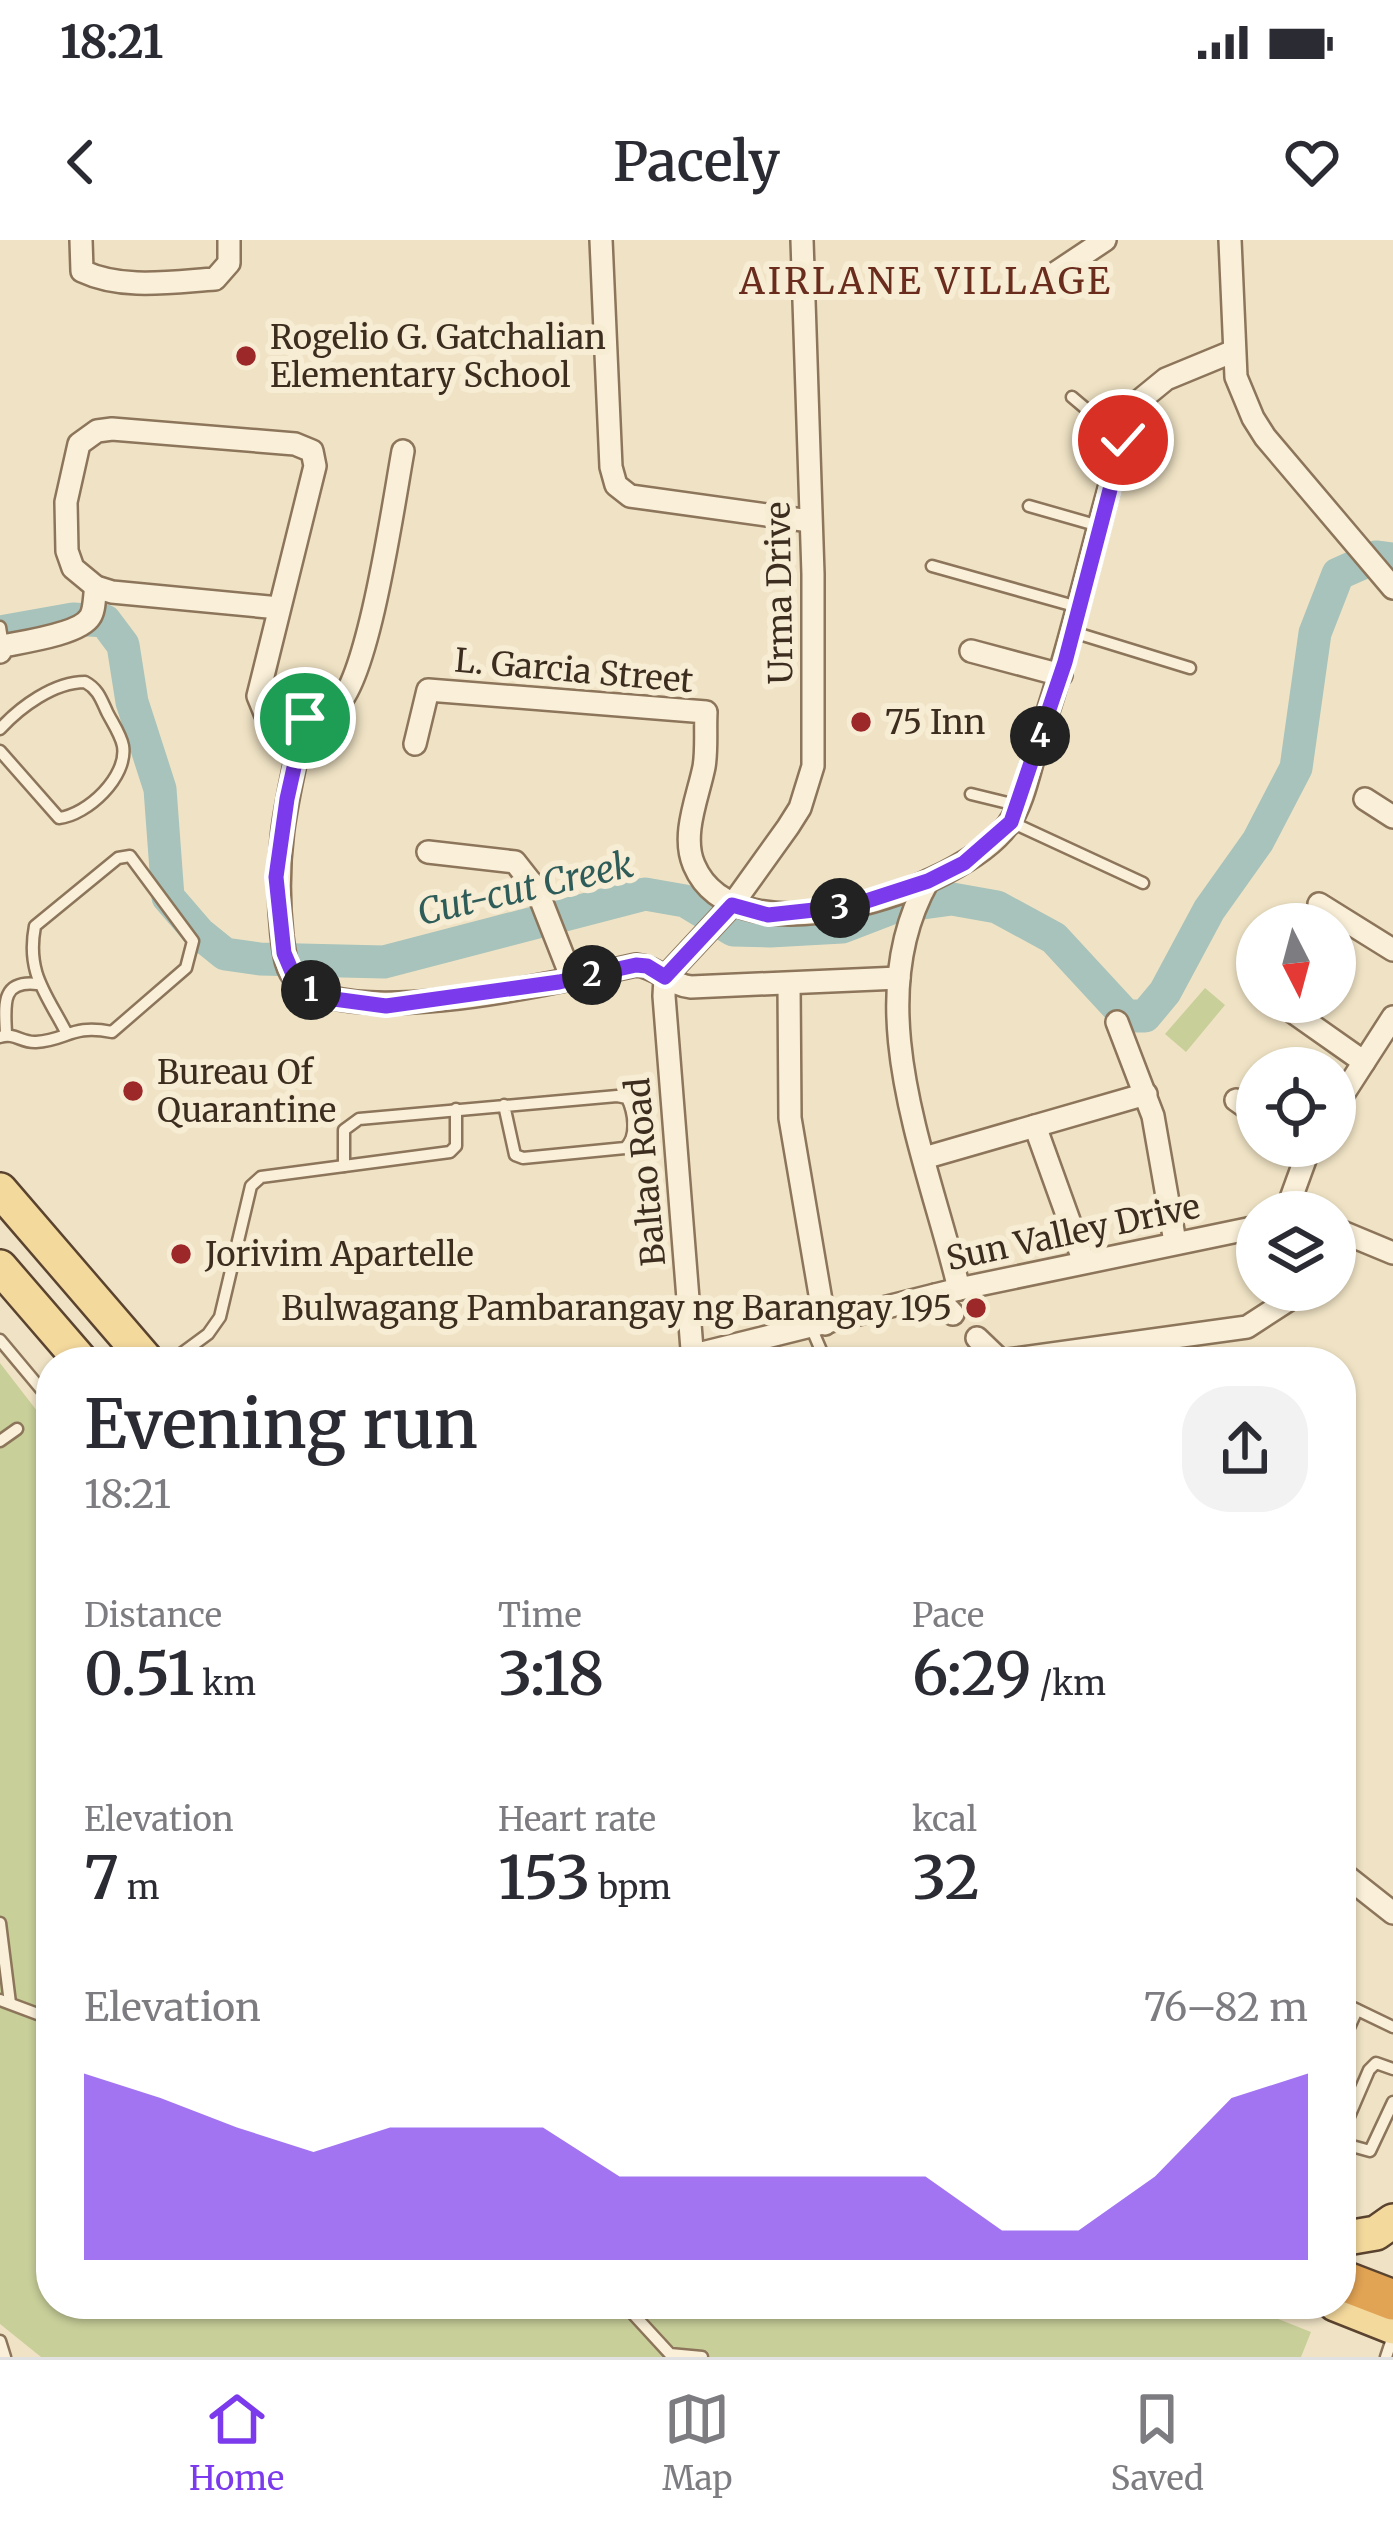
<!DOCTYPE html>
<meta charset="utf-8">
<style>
body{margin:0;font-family:Merriweather,serif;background:#f2f2f3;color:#2b2b33;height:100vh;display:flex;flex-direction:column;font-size:45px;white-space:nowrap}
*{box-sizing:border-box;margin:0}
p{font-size:39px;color:#7c7c81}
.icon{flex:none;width:66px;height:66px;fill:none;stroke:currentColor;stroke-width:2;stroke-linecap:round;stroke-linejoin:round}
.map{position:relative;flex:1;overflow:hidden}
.panel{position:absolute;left:36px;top:1107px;width:1320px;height:972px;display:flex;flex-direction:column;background:#fff;border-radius:48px;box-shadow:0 3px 9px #0004}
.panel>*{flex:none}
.needle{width:78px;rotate:174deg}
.buttons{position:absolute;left:1236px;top:663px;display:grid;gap:24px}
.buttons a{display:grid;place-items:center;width:120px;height:120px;border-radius:50%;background:#fff;box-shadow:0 3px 9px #0004;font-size:60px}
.pin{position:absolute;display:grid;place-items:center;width:102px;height:102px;color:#fff;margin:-51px;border:6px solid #fff;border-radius:50%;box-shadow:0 3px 12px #0007}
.km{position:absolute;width:60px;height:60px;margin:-30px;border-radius:50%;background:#222;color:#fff;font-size:33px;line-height:60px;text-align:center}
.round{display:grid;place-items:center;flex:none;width:126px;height:126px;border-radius:48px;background:#f2f2f3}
.head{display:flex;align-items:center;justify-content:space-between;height:204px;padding:0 48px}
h1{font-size:66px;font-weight:600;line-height:90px}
.metrics{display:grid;grid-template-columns:repeat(3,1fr);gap:18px;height:204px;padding:12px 48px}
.metrics div{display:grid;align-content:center}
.metrics b{font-size:60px;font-weight:600}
.metrics small{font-size:33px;font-weight:400}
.metrics p{font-size:33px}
.chart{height:336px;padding:24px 48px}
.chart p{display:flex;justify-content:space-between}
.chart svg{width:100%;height:216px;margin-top:12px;fill:#7c3aed;opacity:.7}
.status{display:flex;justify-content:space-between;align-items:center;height:84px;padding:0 60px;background:#fff;direction:ltr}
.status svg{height:33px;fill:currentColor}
header{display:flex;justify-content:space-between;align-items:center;height:156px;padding:0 48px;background:#fff;font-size:54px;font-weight:600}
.dock{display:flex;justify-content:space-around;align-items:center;height:168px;border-top:3px solid #e1e1e2;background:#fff;font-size:33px;color:#7c7c81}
.dock a{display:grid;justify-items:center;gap:6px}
.dock .active{color:#7c3aed}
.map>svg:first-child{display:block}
</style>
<div class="status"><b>18:21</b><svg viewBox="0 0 49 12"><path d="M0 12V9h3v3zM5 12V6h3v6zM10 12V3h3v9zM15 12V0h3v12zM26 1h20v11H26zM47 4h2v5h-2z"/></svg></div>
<header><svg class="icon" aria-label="back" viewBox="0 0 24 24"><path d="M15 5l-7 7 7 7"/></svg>Pacely<svg class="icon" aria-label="heart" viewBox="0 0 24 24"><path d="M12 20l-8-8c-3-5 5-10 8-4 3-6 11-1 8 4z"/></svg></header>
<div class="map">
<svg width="1393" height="2117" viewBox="0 0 1393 2117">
<rect width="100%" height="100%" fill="#f0e3c5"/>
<!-- green -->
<g fill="#c8cf99">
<polygon points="1205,748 1225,765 1186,812 1165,794"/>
<polygon points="0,1123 51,1189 51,2064 1240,2064 1311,2092 1301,2117 41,2117 0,2084"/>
</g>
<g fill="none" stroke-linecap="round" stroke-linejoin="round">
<!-- river -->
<polyline stroke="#a7c3bb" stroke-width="33" points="0,392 73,379 105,381 123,405 132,462 160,549 168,657 199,693 225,714 260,719 384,722 645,654 685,661 733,690 770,691 842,687 894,667 952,659 997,667 1054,698 1126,776 1145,776 1165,752 1209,670 1258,601 1296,528 1315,393 1338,334 1376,317 1393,319"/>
<defs>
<g id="service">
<polyline points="1072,157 1123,200"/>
<polyline points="1029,266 1099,286"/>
<polyline points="932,326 1078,367"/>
<polyline points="0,387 3,406"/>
<polyline points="1073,392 1190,428"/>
<path d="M0,489C20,467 54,442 85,442C98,449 101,459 107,472C112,482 121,495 123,506C128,537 87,575 59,578L0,511"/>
<polyline points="971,554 1016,565"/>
<polyline points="1011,582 1143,643"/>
<path d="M6,794C5,766 0,740 37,744"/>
<path d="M0,797C15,792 21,803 36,802C68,800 71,784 112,792L186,728L193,701L130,616L118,618L35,686C26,733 46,753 66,792"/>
<path d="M344,926V890L359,879L617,856L627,858C634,872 638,897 625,908L523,918L515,915L504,865"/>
<polyline points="811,1087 826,1122"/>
<polyline points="0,1100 51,1161"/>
<polyline points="170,1122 208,1094 220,1077 251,946 261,937 450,912 456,906 456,869"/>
<polyline points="0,1201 17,1189"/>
<polyline points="0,1683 10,1763"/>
<polyline points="0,1760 51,1779"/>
<polyline points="1341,1762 1393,1787"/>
<polyline points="1341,1805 1357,1770"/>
<polyline points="1341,1895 1369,1830 1376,1823 1393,1829"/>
<polyline points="1341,1903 1370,1911 1393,1862"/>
<polyline points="624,2064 670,2114 702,2117"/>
<polyline points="520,2066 522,2064"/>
<polyline points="0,2101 5,2117"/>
<polyline points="1386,2117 1393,2096"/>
</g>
<g id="minor">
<path d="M81,0L82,31C122,50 171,42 215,39L229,23V0"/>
<polyline points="601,0 611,227 616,245 630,256 810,281"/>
<polyline points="1230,0 1236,137 1253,178 1265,197 1393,348"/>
<polyline points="1048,38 1105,0"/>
<path d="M279,368L112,352L96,347L73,328L67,311L66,262L79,204L97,191L112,189L295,204L312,211L315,226L258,456L265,473C290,477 316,483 337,465C369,438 394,260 403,211"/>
<polyline points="971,411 1061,435"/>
<path d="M0,412L3,406C22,402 80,394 90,377C95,370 94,356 96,347"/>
<path d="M305,479C287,559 273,613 282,696C284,710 285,729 296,740C349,793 565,740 636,725C658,727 670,745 691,747L899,738"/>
<path d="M415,504L428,450L706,472C705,490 707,510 704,527C698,557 681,595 694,625C736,725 960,651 1008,585C1024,563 1030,526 1039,499C1076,390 1098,276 1133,166L1166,139L1234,111"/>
<polyline points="1365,559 1393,577"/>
<polyline points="428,612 515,622 537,650 572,739"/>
<path d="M928,641C857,766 929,922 959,1049"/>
<polyline points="1319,664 1393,710"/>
<polyline points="665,737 732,665 788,587 800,568 813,526 813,334 802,0"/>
<polyline points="665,737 664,756 693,1122"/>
<polyline points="789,744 790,878 825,1084"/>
<polyline points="1283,765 1364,822"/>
<polyline points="1117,782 1153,876 1175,1002"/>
<polyline points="1236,860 1257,875"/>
<polyline points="1335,867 1393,777"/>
<polyline points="1035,886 1084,1022"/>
<polyline points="924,918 1146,854"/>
<polyline points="1286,972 1310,906"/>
<polyline points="1335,989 1393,1013"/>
<polyline points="935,1055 953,1074"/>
<polyline points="977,1098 1002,1122"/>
<polyline points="694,1115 959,1049 1257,987"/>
<polyline points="1001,1121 1247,1087 1304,1050"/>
<polyline points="1341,1632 1393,1673"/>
</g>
<g id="primary">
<polyline points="0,950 148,1122"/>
<polyline points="0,1027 82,1122"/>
<polyline points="1341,1999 1376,1993 1393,1981"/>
<polyline points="1335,2064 1393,2087"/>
</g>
<polyline id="motorway" points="1341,2040 1393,2060"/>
</defs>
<!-- service casing -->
<use href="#service" stroke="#8c755a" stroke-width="15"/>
<!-- minor casing -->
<use href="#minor" stroke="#8c755a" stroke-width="26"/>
<!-- primary casing -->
<use href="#primary" stroke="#5a432f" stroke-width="38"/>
<!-- motorway casing -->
<use href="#motorway" stroke="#5a432f" stroke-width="44"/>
<!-- service -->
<use href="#service" stroke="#faf0d9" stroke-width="10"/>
<!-- minor -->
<use href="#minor" stroke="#faf0d9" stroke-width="21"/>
<!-- primary -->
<use href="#primary" stroke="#f4d99d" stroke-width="33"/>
<!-- motorway -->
<use href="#motorway" stroke="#e1a354" stroke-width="39"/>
</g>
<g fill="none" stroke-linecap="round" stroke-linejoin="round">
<defs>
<polyline id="route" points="305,478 287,559 276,637 284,713 295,739 334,759 386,766 559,742 636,725 647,726 665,737 732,665 768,675 851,666 928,641 964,623 1011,582 1065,422 1123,200"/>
</defs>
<!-- route casing -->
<use href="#route" stroke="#fff" stroke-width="24"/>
<!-- route -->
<use href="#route" stroke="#7c3aed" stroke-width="15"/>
</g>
<!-- markers -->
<g fill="#9d2829" stroke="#f7edd5" stroke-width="4.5">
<circle cx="246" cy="116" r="12"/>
<circle cx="861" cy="482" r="12"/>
<circle cx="133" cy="851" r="12"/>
<circle cx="181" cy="1014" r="12"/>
<circle cx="976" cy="1068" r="12"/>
</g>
<g text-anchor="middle" stroke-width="12" stroke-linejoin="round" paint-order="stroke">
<!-- poi labels -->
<g font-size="33" fill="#3c2d1f" stroke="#f7edd5" text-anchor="start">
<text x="270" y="109">Rogelio G. Gatchalian<tspan x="270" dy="38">Elementary School</tspan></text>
<text x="885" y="494">75 Inn</text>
<text x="157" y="844">Bureau Of<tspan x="157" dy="38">Quarantine</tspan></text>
<text x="205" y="1026">Jorivim Apartelle</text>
<text x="952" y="1080" text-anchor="end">Bulwagang Pambarangay ng Barangay 195</text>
</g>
<!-- street labels -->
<g font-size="33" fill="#3c2d1f" stroke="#f7edd5">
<text transform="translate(779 353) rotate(-91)" y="12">Urma Drive</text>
<text transform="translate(574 430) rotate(5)" y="12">L. Garcia Street</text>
<text transform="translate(645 932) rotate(-95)" y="12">Baltao Road</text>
<text transform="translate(1073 992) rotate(-12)" y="12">Sun Valley Drive</text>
</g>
<!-- neighbourhood labels -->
<g font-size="36" letter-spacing="3" fill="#6a2d1d" stroke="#f7edd5">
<text x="926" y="54">AIRLANE VILLAGE</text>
</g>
<!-- water labels -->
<g font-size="36" font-style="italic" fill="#2e5c59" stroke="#f7edd5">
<text transform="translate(525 648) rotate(-13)" y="13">Cut-cut Creek</text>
</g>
</g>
</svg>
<div class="buttons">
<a><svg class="needle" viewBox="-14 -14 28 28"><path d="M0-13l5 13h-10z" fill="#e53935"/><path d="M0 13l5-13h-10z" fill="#7c7c81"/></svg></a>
<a><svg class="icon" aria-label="locate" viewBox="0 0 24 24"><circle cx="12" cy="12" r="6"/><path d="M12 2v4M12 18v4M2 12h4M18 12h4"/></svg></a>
<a><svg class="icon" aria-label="layers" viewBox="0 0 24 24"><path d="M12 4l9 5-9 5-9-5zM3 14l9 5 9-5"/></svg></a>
</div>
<div class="pin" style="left:305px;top:478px;background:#1e9e55"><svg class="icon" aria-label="arrive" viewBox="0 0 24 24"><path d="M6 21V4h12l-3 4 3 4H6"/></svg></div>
<div class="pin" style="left:1123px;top:200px;background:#d93025"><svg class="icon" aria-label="check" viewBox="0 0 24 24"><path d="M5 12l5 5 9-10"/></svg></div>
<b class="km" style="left:311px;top:750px">1</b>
<b class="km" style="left:592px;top:735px">2</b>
<b class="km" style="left:840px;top:668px">3</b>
<b class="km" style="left:1040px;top:496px">4</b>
<section class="panel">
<div class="head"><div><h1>Evening run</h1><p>18:21</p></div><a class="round"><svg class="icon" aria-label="share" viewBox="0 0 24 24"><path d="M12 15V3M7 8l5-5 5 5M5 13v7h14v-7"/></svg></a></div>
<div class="metrics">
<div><p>Distance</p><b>0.51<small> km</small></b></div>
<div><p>Time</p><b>3:18</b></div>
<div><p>Pace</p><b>6:29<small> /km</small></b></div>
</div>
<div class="metrics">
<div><p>Elevation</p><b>7<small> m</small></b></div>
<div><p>Heart rate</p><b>153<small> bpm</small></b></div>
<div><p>kcal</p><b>32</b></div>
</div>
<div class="chart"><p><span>Elevation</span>76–82 m</p>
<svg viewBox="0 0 160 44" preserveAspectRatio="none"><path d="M0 44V6L10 11L20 17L30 22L40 17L50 17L60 17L70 27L80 27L90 27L100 27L110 27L120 38L130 38L140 27L150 11L160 6V44z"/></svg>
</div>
</section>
</div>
<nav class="dock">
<a class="active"><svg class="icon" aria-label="home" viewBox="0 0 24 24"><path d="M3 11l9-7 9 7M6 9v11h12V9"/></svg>Home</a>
<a><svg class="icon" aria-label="map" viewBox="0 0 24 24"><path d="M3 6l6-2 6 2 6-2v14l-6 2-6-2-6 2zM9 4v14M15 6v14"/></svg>Map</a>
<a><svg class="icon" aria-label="saved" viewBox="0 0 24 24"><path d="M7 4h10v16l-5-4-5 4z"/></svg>Saved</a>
</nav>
